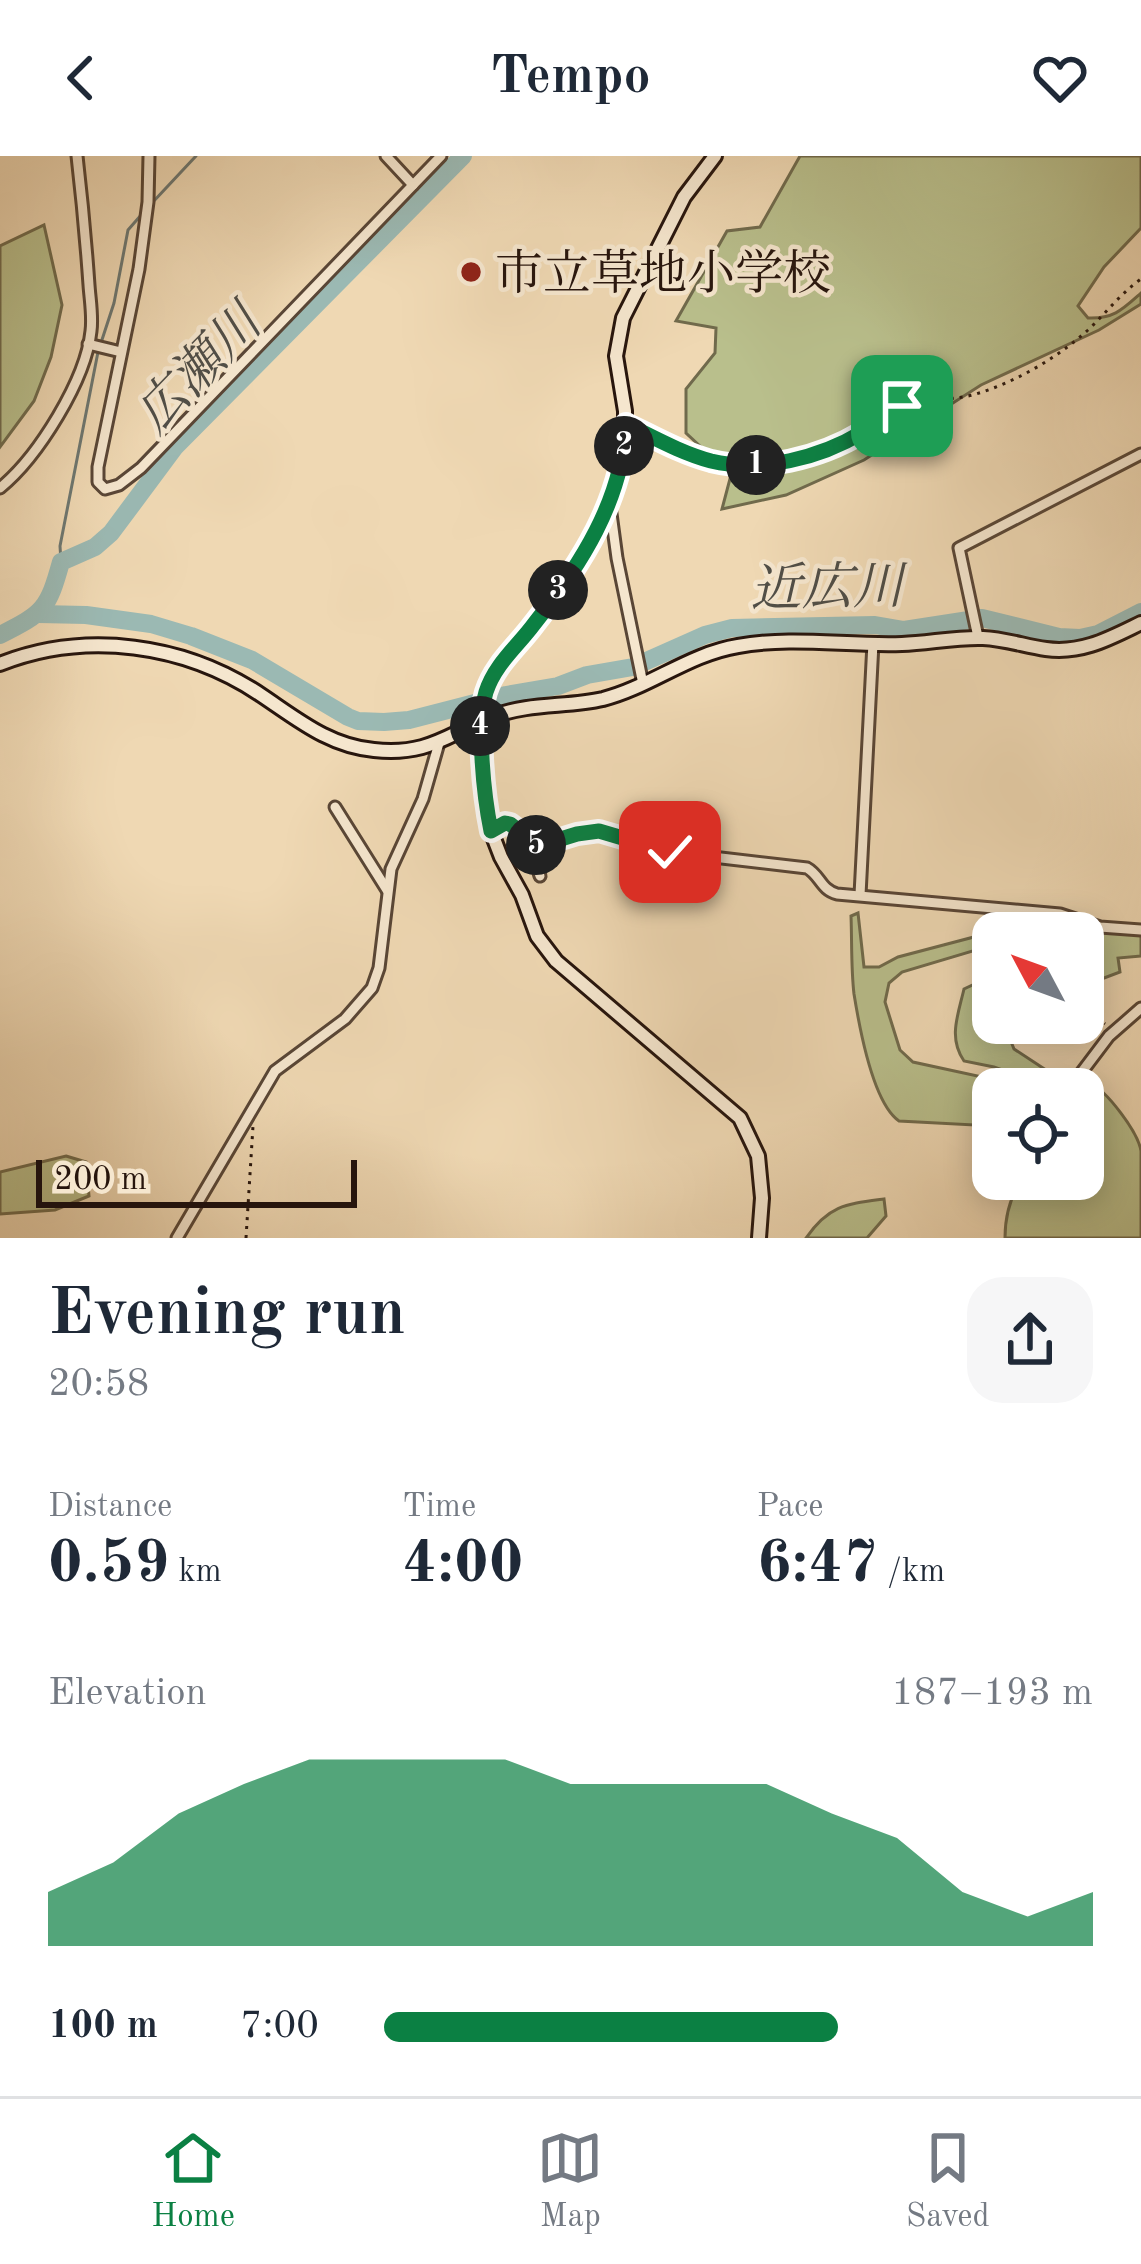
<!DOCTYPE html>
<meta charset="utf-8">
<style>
body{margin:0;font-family:"Old Standard TT","Noto Serif JP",serif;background:#f6f6f7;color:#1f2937;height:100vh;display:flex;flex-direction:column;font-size:45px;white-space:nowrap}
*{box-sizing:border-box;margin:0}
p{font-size:39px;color:#747a83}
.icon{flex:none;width:66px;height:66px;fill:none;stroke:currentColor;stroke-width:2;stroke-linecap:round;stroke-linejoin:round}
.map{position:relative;height:1082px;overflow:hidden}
.sheet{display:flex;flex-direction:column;background:#fff;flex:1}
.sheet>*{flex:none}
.needle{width:78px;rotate:311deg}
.fabs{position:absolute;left:972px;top:756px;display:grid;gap:24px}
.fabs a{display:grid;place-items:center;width:132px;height:132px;border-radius:24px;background:#fff;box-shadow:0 6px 30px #0003;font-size:60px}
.scale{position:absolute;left:36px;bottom:30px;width:321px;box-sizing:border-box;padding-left:12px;border:6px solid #27150d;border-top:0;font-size:33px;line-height:42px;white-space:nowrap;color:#27150d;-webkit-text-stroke:9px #f5e6ce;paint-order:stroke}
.pin{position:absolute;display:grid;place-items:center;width:102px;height:102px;color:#fff;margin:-51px;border-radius:24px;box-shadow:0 6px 18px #0006}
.km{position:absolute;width:60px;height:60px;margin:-30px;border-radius:50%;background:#222;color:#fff;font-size:33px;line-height:60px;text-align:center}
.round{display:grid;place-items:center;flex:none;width:126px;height:126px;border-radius:36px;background:#f6f6f7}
.head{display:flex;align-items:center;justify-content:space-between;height:204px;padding:0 48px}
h1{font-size:66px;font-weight:800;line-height:90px}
.metrics{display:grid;grid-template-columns:repeat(3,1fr);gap:18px;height:204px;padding:12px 48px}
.metrics div{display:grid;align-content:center}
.metrics b{font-size:60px;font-weight:800}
.metrics small{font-size:33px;font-weight:400}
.metrics p{font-size:33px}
.chart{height:336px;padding:24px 48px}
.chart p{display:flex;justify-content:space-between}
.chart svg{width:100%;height:216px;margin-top:12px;fill:#0b8043;opacity:.7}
ul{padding:0 48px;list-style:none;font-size:39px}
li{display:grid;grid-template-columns:192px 144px 1fr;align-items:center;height:90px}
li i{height:30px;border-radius:15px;background:#0b8043}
header{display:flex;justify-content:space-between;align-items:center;height:156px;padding:0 48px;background:#fff;font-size:54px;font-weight:800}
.tab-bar{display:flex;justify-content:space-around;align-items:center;height:168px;border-top:3px solid #e0e1e3;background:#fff;font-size:33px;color:#747a83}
.tab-bar a{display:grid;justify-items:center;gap:6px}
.tab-bar .current{color:#0b8043}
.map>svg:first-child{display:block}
</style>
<header><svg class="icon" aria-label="back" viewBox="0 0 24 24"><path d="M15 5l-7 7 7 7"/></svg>Tempo<svg class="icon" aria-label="heart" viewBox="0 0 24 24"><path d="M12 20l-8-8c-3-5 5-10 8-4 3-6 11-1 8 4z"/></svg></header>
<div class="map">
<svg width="1141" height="1082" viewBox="0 0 1141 1082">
<rect width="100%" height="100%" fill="#efd8b3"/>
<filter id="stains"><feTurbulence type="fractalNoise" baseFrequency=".00167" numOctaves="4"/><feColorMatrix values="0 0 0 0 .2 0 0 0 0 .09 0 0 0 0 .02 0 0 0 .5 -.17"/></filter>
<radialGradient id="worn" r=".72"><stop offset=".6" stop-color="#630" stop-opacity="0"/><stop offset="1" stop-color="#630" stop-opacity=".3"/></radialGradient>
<!-- green -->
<g fill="#b9bf8c" stroke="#706a4c" stroke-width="3">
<path d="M800,0H1141V72L1104,111L1078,150L1088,162C1114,163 1123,153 1141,137V148L1099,174L981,229L864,304L786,339L722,353L731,319L686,277V233L715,197L716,172L676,165L727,75L760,71Z"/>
<polygon points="44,69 62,149 51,201 34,245 0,291 0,90"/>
<path d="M858,757L864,811H879L898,801L1027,767L1052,764L1086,773L1141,775V800L1118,802L1120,816L1083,830V777H993V789L902,816L889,827L885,846L900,894L913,906L1001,925L1009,933H993V970L899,965C873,947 859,869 854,838C851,813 852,786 851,760Z"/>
<path d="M993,810V867H1016L1010,883L1014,893L1049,916L1042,928L994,911L964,905C948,882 958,859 964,833L983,824V819Z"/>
<path d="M1090,927C1107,935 1138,976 1141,995C1141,1022 1141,1054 1141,1082H1005C1005,1061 1010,1041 1022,1023H1083V933H1081Z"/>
<polygon points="66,1000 86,1006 89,1040 55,1054 0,1058 0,1016"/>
<path d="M884,1043L886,1060L867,1082H806C829,1049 846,1048 884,1043Z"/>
</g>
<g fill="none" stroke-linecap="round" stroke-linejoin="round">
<!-- stream -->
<g stroke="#6d7771" stroke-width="3">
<polyline points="152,47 196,0"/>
<polyline points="61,406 60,390 98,196 114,147 128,74 142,58"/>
</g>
<!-- river -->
<g stroke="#9bb9b3" stroke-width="18">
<polyline points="39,458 86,459 151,468 191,480 252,504 348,561 358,565 384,566 409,564 506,539 558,530 587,519 633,511 705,479 732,472 875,469 904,474 982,462 1059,481 1080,482 1098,478 1141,456"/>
<path d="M0,479C44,457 48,453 61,406L95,391L111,377L175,291L463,0"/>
</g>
<defs>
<g id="street">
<polyline points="149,0 148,46 139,113 98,311 98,326 105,333 119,329 141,312 441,0"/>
<polyline points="386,0 413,29"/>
<polyline points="88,188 121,196"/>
<path d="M0,332C38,301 86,224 91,175C93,160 90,144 89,129C86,86 82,43 77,0"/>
<polyline points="610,350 617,402 643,528"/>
<polyline points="978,481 959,392 1141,298"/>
<polyline points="335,651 387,734"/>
<path d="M491,675L505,667L510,668L538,690L577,678L599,675L670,696L807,712C820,719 821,734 837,738L1060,758L1100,771L1141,774"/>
<polyline points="540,720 535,704 540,690"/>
<polyline points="860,739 873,487"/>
<polyline points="1069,933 1109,880 1141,852"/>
<polyline points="177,1082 275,915 345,863 372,832 379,812 391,713 423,643 439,587"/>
</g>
<g id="secondary">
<polyline points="715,0 684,41 623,162 616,200 625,255 625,284 610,348 593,381 542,458 498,510 491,522 482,551 480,577 491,675 501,701 522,739 537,780 556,805 740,962 758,1000 762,1042 759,1082"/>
<path d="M0,508C86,474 185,488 261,539C297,563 329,590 374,594C430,600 448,577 495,560C528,547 568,551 603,543C650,531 689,498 738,490C793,480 846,490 902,488C929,487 956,481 983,482C1005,483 1025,490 1046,493C1082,498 1110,482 1141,467"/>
</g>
</defs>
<!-- street casing -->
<use href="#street" stroke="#594636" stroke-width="15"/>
<!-- secondary casing -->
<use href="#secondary" stroke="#27150d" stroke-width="18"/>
<!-- path -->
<g stroke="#27150d" stroke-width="3" stroke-dasharray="3 6" stroke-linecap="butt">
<path d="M638,274C719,312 764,324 848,283C867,274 884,256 903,250C926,242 953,245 976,238C1016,226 1057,202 1088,174C1106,157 1120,138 1141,123"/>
<polyline points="1083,851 1105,868"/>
<polyline points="246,1082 253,970"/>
</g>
<!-- street -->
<use href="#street" stroke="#f5e6ce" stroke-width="9"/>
<!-- secondary -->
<use href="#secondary" stroke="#f5e6ce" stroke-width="12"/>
</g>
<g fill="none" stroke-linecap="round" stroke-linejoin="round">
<defs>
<path id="route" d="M670,696L599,675L577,678L538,690L510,668L505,667L491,675C484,641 476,568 486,536C495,508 517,491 534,468C580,410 623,344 626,268C653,281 681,297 711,305C761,317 820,302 863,276C877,268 889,258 902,250"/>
</defs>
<!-- route casing -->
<use href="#route" stroke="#fff" stroke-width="24"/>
<!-- route -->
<use href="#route" stroke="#0b8043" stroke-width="15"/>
</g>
<!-- markers -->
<circle fill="#8f2418" stroke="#f5e6ce" stroke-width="4.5" cx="471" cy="116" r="12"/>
<g text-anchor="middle" stroke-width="9" stroke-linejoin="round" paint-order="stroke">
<!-- poi labels -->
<g font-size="48" fill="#27150d" stroke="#f5e6ce" text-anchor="start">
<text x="495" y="133">市立草地小学校</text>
</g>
<!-- water labels -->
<g font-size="51" font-style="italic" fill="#504e47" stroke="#f5e6ce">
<text transform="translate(197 212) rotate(-46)" y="18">広瀬川</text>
<text transform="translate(827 430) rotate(-1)" y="18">近広川</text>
</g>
</g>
<rect width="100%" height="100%" filter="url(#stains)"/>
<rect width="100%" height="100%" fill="url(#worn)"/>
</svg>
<div class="fabs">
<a><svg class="needle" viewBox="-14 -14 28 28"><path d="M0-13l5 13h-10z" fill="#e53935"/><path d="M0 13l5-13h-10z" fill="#747a83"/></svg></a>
<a><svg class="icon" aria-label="locate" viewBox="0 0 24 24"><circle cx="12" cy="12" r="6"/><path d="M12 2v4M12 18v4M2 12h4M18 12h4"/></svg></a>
</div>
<div class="scale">200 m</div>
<div class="pin" style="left:902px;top:250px;background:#1e9e55"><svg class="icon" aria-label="arrive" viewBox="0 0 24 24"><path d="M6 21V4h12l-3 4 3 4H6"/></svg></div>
<div class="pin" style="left:670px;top:696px;background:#d93025"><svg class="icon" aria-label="check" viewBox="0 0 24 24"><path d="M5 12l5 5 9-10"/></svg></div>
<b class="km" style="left:756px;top:309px">1</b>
<b class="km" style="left:624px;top:290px">2</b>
<b class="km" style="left:558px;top:434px">3</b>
<b class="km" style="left:480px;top:570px">4</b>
<b class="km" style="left:536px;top:689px">5</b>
</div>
<section class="sheet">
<div class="head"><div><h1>Evening run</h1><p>20:58</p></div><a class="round"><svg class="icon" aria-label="share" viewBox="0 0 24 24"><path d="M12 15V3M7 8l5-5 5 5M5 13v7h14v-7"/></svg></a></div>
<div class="metrics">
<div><p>Distance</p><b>0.59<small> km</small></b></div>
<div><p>Time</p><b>4:00</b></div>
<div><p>Pace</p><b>6:47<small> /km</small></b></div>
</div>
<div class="chart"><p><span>Elevation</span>187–193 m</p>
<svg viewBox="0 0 160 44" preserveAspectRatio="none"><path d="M0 44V33L10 27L20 17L30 11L40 6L50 6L60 6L70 6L80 11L90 11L100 11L110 11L120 17L130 22L140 33L150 38L160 33V44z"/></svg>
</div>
<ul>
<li><b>100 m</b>7:00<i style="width:64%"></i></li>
</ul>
</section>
<nav class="tab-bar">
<a class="current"><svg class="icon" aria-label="home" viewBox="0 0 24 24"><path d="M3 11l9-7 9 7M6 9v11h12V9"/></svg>Home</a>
<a><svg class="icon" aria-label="map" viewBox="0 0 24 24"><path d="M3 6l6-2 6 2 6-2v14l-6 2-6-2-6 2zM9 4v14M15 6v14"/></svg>Map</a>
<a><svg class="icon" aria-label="saved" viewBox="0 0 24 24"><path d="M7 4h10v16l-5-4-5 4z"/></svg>Saved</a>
</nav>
